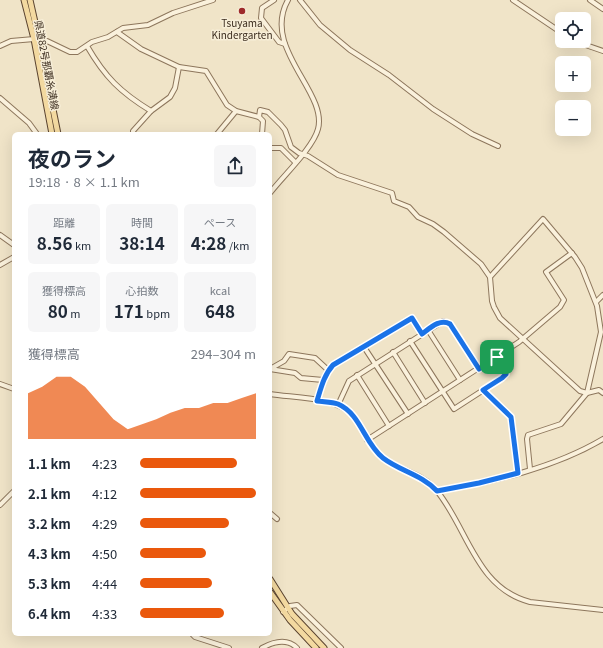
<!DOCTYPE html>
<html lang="ja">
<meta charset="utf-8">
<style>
body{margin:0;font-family:Georgia,"Noto Sans JP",serif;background:#f6f6f7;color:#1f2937;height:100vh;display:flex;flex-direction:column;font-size:15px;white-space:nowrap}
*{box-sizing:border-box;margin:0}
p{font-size:13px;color:#747a83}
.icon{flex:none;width:22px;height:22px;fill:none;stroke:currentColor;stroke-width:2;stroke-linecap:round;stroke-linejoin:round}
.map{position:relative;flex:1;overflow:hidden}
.panel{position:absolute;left:12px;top:132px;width:260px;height:504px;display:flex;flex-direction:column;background:#fff;border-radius:6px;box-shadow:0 4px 16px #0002}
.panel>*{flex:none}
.tools{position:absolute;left:555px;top:12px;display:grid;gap:8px}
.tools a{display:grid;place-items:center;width:36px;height:36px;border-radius:6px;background:#fff;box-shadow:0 4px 16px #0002;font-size:20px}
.pin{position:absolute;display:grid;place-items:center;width:34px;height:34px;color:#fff;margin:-17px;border-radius:8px;box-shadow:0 2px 6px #0006}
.round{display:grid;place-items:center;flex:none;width:42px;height:42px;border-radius:6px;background:#f6f6f7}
.head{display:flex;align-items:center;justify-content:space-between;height:68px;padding:0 16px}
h1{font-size:22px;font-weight:700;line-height:30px}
.figures{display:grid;grid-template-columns:repeat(3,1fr);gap:6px;height:68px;padding:4px 16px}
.figures div{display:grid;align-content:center;border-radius:6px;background:#f6f6f7;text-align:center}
.figures b{font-size:17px;font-weight:700}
.figures small{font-size:11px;font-weight:400}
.figures p{font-size:11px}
.chart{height:112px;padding:8px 16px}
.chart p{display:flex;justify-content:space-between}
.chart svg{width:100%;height:72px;margin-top:4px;fill:#ea580c;opacity:.7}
ul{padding:0 16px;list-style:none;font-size:13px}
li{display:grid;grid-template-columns:64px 48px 1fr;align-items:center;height:30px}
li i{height:10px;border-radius:5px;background:#ea580c}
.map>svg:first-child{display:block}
</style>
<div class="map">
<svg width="603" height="648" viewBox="0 0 603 648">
<rect width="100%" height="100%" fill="#f0e4c8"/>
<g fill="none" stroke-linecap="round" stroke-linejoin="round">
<defs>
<g id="minor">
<polyline points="274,0 262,8 261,18 279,42 285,44"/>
<polyline points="300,0 320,25 350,50 389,75 433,109 472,134 498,146"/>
<polyline points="513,0 562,33"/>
<polyline points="590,0 603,9"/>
<polyline points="117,32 141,49 179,67 206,71 227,105 236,111 259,117"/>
<polyline points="39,40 47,41 70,52 77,52 92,42 108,37 123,28 148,25 173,13 213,0"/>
<polyline points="574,41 603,51"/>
<polyline points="0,46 11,41 34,39"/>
<path d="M87,46C105,77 120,92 151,111"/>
<polyline points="0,98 29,123 37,134"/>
<polyline points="133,134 133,131 151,111 170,97 175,88 179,67"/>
<polyline points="217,134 236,111"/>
<polyline points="262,134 263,121 259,117 260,110 268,112 281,125 285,130 291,147 299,153 308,156 338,175 392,193 394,201 409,207 418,217 433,224 444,232 481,264 490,277 492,301 494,307 500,318 580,391 587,393 599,390 603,393"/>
<polyline points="270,148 281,148 295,162"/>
<path d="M270,193C283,176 313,148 318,129C328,92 261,48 288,0"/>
<polyline points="0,235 14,245"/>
<polyline points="0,265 14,257"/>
<polyline points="490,277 543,219 575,257 582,268 597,306 601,332 587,393 561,424 528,435 527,439 530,469"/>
<polyline points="596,302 603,295"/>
<polyline points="428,330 460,380"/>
<path d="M410,341L454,409L502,378C508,370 504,362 497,357"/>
<polyline points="364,347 408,414"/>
<polyline points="393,352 425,403"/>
<polyline points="270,369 284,361 289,354 315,358 328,370"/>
<polyline points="270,369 295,373 301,378 323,380"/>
<polyline points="357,375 389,426"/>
<polyline points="0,384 14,389"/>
<polyline points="483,390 511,417 518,473"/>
<path d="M270,394C293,398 339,397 353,416C365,431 369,448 385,460C402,471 424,474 437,491C468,529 476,588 530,602L603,610"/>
<polyline points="317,401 323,380 328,370 333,365 412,318 422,334"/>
<polyline points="338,405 349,381 443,321 450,324 479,369"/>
<polyline points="367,440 519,342 560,307 564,300 546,272 572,253"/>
<path d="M437,491C493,482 554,468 603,439"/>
<polyline points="0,505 14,491"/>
<polyline points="270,513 277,519"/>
<polyline points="283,612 290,606 297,605 341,648"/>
<polyline points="192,634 195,637 229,648"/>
<path d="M262,648C273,642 287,638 297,648"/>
</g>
<g id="major">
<polyline points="24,0 34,39 52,134"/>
<polyline points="30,0 39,40 58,134"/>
<polyline points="270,579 292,614 324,648"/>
<polyline points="270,592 290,620 316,648"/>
</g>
</defs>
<!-- minor casing -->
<use href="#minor" stroke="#8d765c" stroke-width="6"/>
<!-- major casing -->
<use href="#major" stroke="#5b4430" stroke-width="7"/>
<!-- minor -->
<use href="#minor" stroke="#faf1dc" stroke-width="4"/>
<!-- major -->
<use href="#major" stroke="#f3d9a0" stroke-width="5"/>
</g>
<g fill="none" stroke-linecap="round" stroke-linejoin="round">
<defs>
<path id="route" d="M412,318L422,334C430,328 440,318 450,324L479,369L497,357L501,360L506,374L502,378L483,390L511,417L518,473L479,483L437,491C422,475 400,471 383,458C364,443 361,414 338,404C332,402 324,402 317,401C321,388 324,375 333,365Z"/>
</defs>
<!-- route casing -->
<use href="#route" stroke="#fff" stroke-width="8"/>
<!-- route -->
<use href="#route" stroke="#1a73e8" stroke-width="5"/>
</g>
<!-- markers -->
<circle fill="#9e2a2b" stroke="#f7eed8" stroke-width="1.5" cx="242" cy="11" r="4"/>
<g text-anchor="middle" stroke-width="3" stroke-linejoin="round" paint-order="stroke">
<!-- poi labels -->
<g font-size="10" fill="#3d2e20" stroke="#f7eed8">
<text x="242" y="27">Tsuyama<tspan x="242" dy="12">Kindergarten</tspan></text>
</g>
<!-- street labels -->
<g font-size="10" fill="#3d2e20" stroke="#f7eed8">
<text transform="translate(47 65) rotate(79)" y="4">県道82号那覇糸満線</text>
</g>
</g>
</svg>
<div class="tools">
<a><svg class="icon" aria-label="locate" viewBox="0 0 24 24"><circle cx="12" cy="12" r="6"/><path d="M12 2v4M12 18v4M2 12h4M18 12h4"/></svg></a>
<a>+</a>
<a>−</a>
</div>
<div class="pin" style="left:497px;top:357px;background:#1e9e55"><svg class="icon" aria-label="arrive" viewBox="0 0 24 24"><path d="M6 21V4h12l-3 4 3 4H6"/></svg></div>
<section class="panel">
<div class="head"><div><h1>夜のラン</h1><p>19:18 · 8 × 1.1 km</p></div><a class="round"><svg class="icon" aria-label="share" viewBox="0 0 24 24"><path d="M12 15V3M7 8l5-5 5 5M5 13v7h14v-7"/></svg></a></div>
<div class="figures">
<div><p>距離</p><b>8.56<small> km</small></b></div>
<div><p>時間</p><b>38:14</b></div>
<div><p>ペース</p><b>4:28<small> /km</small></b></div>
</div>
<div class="figures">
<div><p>獲得標高</p><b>80<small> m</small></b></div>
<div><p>心拍数</p><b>171<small> bpm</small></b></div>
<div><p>kcal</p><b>648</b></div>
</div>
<div class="chart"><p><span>獲得標高</span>294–304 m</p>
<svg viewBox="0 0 160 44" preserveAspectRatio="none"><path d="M0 44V16L10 12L20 6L30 6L40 12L50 22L60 32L70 38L80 35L90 32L100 28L110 25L120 25L130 22L140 22L150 19L160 16V44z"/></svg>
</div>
<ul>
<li><b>1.1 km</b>4:23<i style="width:84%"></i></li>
<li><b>2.1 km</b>4:12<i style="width:100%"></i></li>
<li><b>3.2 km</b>4:29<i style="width:77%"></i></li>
<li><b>4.3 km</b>4:50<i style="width:57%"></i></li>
<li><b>5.3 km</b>4:44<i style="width:62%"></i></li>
<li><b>6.4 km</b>4:33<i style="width:72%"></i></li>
</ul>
</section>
</div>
